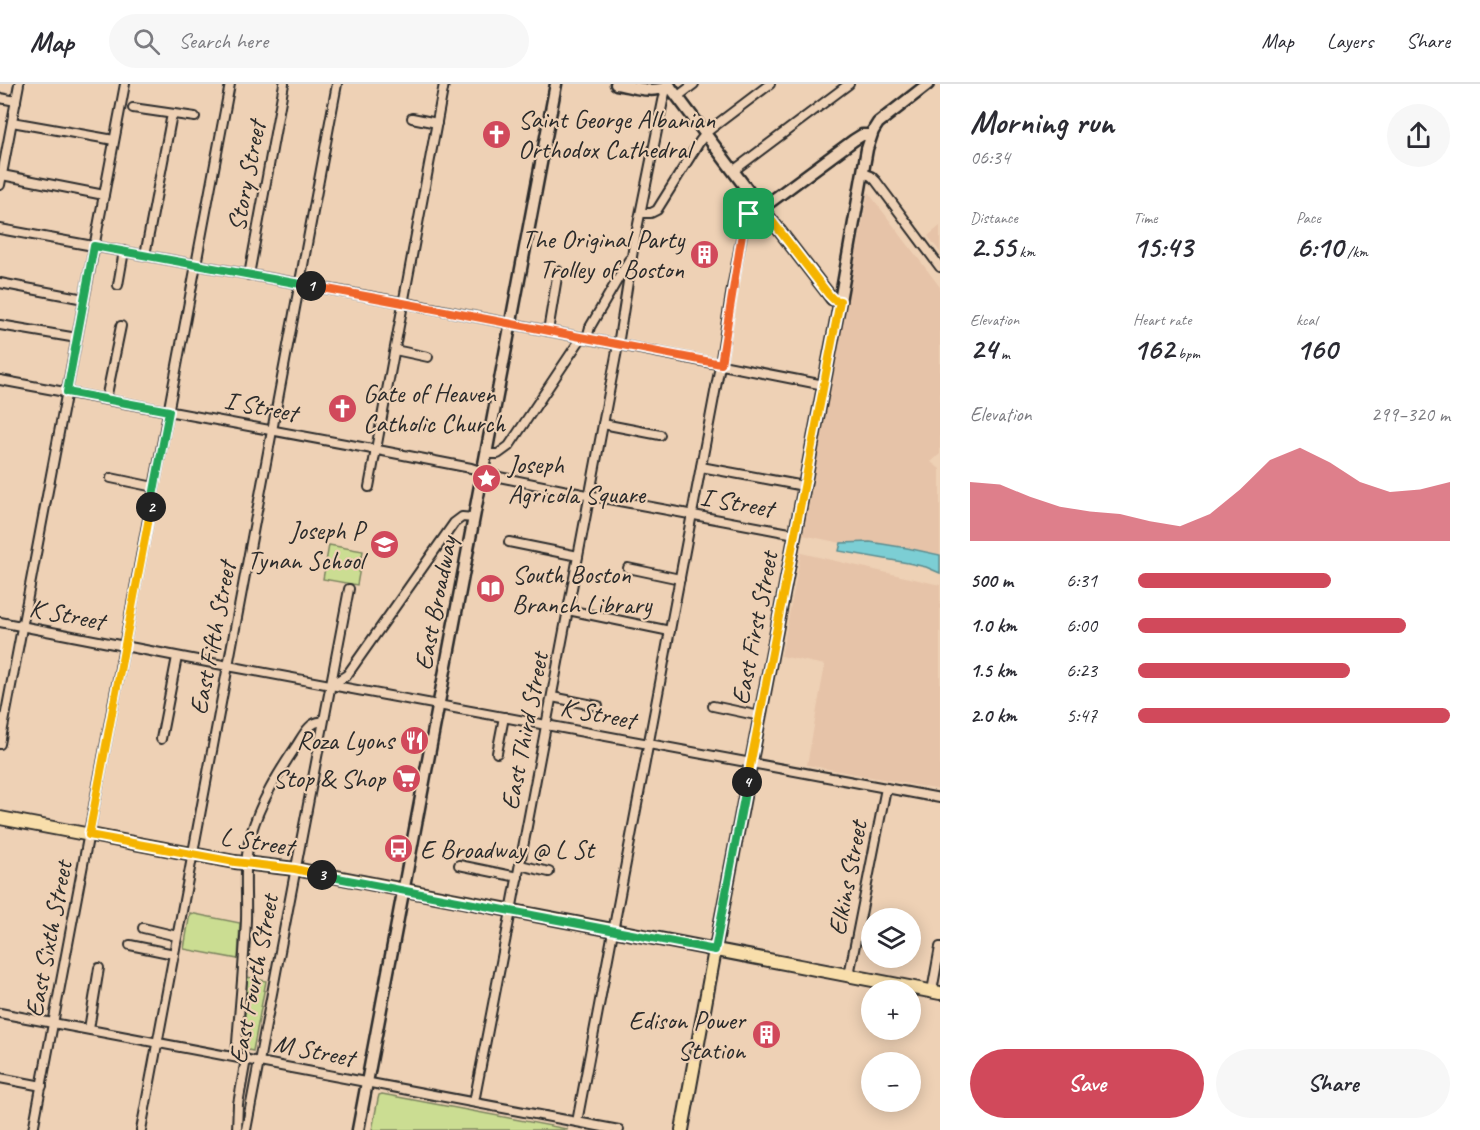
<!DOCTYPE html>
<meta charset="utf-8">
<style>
body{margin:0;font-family:Caveat,sans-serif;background:#f7f7f7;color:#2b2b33;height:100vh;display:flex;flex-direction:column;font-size:22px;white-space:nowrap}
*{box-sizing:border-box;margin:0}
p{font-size:20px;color:#7c7c81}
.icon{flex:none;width:33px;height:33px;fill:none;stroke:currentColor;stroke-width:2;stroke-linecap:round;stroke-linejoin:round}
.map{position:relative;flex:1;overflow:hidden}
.details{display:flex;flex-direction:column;background:#fff;width:540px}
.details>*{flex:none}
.fabs{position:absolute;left:861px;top:824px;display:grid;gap:12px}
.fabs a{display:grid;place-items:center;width:60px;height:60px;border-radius:50%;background:#fff;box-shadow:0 3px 15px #0003;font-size:30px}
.pin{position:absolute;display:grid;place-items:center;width:51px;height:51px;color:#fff;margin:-26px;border-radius:12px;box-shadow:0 3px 9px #0006}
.km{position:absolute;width:30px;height:30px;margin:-15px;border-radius:50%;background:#222;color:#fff;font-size:16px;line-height:30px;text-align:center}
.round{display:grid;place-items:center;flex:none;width:63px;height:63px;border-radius:32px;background:#f7f7f7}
.head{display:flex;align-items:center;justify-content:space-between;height:102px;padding:0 30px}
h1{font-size:33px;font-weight:600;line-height:45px}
.metrics{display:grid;grid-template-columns:repeat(3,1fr);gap:9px;height:102px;padding:6px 30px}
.metrics div{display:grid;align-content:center}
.metrics b{font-size:30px;font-weight:600}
.metrics small{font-size:16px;font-weight:400}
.metrics p{font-size:16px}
.chart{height:168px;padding:12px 30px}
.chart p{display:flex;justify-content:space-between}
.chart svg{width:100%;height:108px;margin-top:6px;fill:#d1495b;opacity:.7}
.action{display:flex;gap:12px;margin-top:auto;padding:12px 30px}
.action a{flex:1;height:69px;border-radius:36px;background:#d1495b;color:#fff;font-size:24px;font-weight:600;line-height:69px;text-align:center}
.action a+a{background:#f7f7f7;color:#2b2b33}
ul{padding:0 30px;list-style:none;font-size:20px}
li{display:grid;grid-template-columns:96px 72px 1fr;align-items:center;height:45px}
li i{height:15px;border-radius:8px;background:#d1495b}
header{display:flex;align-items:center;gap:36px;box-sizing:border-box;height:84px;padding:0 30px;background:#fff;border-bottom:2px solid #e1e1e2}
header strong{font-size:28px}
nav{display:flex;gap:33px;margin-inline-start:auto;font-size:21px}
.search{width:420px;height:54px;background:#f7f7f7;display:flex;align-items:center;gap:15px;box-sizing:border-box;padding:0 21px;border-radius:33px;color:#7c7c81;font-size:22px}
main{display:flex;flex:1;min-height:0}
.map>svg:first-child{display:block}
</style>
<header>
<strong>Map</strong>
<div class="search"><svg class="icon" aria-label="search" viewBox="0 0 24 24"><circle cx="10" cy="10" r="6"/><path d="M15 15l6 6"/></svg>Search here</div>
<nav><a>Map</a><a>Layers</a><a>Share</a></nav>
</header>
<main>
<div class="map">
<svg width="940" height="1046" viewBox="0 0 940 1046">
<rect width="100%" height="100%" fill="#eed1b5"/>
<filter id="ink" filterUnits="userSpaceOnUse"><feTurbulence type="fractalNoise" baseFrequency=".0167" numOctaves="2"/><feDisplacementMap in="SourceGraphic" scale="12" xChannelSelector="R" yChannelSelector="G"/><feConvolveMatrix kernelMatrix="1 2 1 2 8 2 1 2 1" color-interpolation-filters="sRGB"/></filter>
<g filter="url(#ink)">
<!-- built -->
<g fill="#e6c3a8">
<polygon points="868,108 940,203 940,370 931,378 940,385 940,471 907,464 870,458 841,459 803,451"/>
<polygon points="940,142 940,168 928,152"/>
<polygon points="801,469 940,501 940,706 807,681 825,581 781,572"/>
</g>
<!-- green -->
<g fill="#cbdd92" stroke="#7b845e" stroke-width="1.5">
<polygon points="329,461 363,467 357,501 323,495"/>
<polygon points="190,829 240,839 238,875 184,865"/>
<polygon points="247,893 266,897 253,967 243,965"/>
<polygon points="382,1010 567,1045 567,1046 372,1046 378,1015 379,1011"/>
</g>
<!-- water -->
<polygon fill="#7cced4" stroke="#5c8d90" stroke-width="1.5" points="870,458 907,464 940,471 940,489 926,483 908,479 839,467 841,459"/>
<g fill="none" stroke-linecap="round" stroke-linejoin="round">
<defs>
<g id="street">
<polyline points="677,13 694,0"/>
<polyline points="0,14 16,17"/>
<polyline points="133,24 195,33"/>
<polyline points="412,34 437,39"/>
<polyline points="12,38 114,56"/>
<polyline points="733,87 849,0"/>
<polyline points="863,89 871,92 876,97 940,183"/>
<polyline points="2,91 104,111"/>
<polyline points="0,101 19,0"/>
<polyline points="641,129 651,129 657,126 700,57 708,47 770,0"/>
<polyline points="0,145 411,220 824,301"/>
<polyline points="145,171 172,30"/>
<polyline points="249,191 284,0"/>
<polyline points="0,199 84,215"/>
<polyline points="118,201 124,167"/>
<polyline points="0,241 77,254"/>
<polyline points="548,247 558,187"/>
<polyline points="587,254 590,243 629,176"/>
<polyline points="395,266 428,273"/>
<polyline points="0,296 383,367 471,384 499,393 582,410 795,450"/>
<polyline points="106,315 121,242"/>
<polyline points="603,340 660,351"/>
<polyline points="486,370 498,370 509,362 582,253"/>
<polyline points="701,383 804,402"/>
<polyline points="111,394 154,403"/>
<polyline points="369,403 444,0"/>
<polyline points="509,458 578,472"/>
<polyline points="628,484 680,495"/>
<polyline points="568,526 670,547"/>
<polyline points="0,538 228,582 940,714"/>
<polyline points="331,601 347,591 352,584 454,439 462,433 474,434"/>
<polyline points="552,613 598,622"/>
<polyline points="713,622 760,632"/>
<polyline points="161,655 177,573"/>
<polyline points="0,660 125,0"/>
<polyline points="497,669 504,633"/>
<polyline points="459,781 518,793"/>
<polyline points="520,781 549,788"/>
<polyline points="143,844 177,852"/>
<polyline points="130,861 174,870"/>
<polyline points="849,891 886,704"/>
<polyline points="932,907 940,863"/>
<polyline points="0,929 619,1046"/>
<polyline points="89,945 99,884"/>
<path d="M236,973C239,928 244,882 246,836C247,807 243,778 251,750C260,719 277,691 295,664C302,654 309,636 323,638"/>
<polyline points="0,994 42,1002"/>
<polyline points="474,1018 511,827 618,261 634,160 663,17 665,9 670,2"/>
<polyline points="577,1038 719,287 732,204 742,150 749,130 758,120"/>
<polyline points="33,1046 230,0"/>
<polyline points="141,1046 337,0"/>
<polyline points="237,1046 238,1020 246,975"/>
<polyline points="246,1046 349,505"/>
</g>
<g id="secondary">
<path d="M616,0C634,3 652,10 670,2"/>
<polyline points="668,0 755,116 769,133 826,207 832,215 840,217"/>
<polyline points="762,124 854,56 862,51 871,51"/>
<polyline points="715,866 840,217 867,65 873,47 878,39 928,0"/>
<polyline points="358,1046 556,0"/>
</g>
<g id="primary">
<polyline points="0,734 235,778 295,785 940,909"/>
<polyline points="682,1046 715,866"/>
</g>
</defs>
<!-- street casing -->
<use href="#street" stroke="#2b2b2b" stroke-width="12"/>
<!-- secondary casing -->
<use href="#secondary" stroke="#2b2b2b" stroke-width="15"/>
<!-- primary casing -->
<use href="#primary" stroke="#2b2b2b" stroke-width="16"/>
<!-- street -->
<use href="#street" stroke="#eed1b5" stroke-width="8"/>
<!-- secondary -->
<use href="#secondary" stroke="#eed1b5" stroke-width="10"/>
<!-- primary -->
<use href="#primary" stroke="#f8deab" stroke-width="12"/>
</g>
</g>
<g fill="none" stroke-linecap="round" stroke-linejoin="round" filter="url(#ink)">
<defs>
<polyline id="split-1" points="311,202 403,219 721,280 742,150 749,130"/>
<polyline id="split-2" points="151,423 169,327 67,308 94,162 311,202"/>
<polyline id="split-3" points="151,423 89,751 235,778 295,785 322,791"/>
<polyline id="split-4" points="322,791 715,866 747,698"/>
<polyline id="split-5" points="747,698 840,217 834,216 829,211 769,133 758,120 749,130"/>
</defs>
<!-- split-1 casing -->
<use href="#split-1" stroke="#fff" stroke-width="12"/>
<!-- split-2 casing -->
<use href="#split-2" stroke="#fff" stroke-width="12"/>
<!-- split-3 casing -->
<use href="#split-3" stroke="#fff" stroke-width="12"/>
<!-- split-4 casing -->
<use href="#split-4" stroke="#fff" stroke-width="12"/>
<!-- split-5 casing -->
<use href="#split-5" stroke="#fff" stroke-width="12"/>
<!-- split-1 -->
<use href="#split-1" stroke="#f0652b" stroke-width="8"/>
<!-- split-2 -->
<use href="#split-2" stroke="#22a559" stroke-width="8"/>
<!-- split-3 -->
<use href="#split-3" stroke="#f5b400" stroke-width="8"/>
<!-- split-4 -->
<use href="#split-4" stroke="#22a559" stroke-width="8"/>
<!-- split-5 -->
<use href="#split-5" stroke="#f5b400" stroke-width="8"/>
</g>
<!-- icons -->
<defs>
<symbol id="church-disc" viewBox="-11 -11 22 22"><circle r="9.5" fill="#d1495b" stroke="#eed1b5"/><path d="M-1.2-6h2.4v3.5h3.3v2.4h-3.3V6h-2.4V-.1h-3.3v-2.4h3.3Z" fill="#fff"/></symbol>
<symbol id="building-disc" viewBox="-11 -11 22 22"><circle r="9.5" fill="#d1495b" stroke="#eed1b5"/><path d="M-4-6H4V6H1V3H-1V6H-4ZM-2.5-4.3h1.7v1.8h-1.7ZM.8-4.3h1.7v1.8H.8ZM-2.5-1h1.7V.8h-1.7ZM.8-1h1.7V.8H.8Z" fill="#fff"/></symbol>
<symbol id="sight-disc" viewBox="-11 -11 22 22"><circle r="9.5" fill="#d1495b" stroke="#eed1b5"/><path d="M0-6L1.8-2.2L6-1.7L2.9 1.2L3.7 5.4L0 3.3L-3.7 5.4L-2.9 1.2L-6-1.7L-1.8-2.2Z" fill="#fff"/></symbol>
<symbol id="school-disc" viewBox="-11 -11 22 22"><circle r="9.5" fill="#d1495b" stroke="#eed1b5"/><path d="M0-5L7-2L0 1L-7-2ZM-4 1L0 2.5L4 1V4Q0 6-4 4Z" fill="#fff"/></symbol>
<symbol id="library-disc" viewBox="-11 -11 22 22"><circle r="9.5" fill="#d1495b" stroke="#eed1b5"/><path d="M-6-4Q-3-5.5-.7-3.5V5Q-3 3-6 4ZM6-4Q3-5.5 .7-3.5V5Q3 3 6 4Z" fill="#fff"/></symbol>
<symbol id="restaurant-disc" viewBox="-11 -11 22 22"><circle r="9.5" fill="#d1495b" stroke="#eed1b5"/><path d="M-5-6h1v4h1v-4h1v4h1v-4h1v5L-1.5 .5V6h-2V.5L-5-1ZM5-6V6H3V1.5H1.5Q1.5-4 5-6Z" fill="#fff"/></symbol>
<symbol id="supermarket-disc" viewBox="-11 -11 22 22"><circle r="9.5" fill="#d1495b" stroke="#eed1b5"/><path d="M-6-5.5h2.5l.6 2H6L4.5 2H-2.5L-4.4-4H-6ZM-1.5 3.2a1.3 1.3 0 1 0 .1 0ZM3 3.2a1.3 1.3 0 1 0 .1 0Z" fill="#fff"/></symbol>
<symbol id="bus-disc" viewBox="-11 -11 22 22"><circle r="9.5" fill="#d1495b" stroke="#eed1b5"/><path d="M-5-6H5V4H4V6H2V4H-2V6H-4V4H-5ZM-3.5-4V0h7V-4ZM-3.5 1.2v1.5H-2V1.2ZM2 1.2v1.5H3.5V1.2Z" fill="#fff"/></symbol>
</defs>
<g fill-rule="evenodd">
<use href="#church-disc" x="480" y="34" width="33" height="33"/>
<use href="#building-disc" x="688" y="154" width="33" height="33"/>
<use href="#church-disc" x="326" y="308" width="33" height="33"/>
<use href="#sight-disc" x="470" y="378" width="33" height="33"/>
<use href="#school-disc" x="368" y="444" width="33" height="33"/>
<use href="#library-disc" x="474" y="488" width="33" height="33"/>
<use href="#restaurant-disc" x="398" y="640" width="33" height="33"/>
<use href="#supermarket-disc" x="390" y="678" width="33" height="33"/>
<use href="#bus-disc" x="382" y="748" width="33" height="33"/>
<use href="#building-disc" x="750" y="934" width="33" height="33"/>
</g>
<g text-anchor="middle" stroke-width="4.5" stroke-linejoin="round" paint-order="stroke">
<!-- poi labels -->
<g font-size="26" fill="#2b2b2b" stroke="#eed1b5" text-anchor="start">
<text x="518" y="44">Saint George Albanian<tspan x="518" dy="30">Orthodox Cathedral</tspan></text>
<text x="684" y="164" text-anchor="end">The Original Party<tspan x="684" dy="30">Trolley of Boston</tspan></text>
<text x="363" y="318">Gate of Heaven<tspan x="363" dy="30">Catholic Church</tspan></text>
<text x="508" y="389">Joseph<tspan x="508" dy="30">Agricola Square</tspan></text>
<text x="364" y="455" text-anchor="end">Joseph P<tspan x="364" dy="30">Tynan School</tspan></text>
<text x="512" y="499">South Boston<tspan x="512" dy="30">Branch Library</tspan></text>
<text x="394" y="665" text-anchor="end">Roza Lyons</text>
<text x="385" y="703" text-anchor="end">Stop &amp; Shop</text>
<text x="420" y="774">E Broadway @ L St</text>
<text x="745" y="945" text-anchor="end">Edison Power<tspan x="745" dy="30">Station</tspan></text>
</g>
<!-- street labels -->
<g font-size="26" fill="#2b2b2b" stroke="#eed1b5">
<text transform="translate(246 92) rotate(-79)" y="9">Story Street</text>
<text transform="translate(261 322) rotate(11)" y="9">I Street</text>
<text transform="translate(737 418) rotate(10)" y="9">I Street</text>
<text transform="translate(435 519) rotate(-79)" y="9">East Broadway</text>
<text transform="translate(67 530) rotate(11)" y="9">K Street</text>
<text transform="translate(754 544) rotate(-79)" y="9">East First Street</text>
<text transform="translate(212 554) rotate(-79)" y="9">East Fifth Street</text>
<text transform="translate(598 629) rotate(11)" y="9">K Street</text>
<text transform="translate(524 647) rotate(-79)" y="9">East Third Street</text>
<text transform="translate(257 757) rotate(9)" y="9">L Street</text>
<text transform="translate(847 794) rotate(-79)" y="9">Elkins Street</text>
<text transform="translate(48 855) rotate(-79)" y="9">East Sixth Street</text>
<text transform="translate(253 895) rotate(-79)" y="9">East Fourth Street</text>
<text transform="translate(314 966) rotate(11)" y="9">M Street</text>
</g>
</g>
</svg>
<div class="fabs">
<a><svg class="icon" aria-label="layers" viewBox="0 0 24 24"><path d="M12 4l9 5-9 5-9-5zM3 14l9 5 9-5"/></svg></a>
<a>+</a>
<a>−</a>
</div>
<div class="pin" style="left:749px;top:130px;background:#1e9e55"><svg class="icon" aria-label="arrive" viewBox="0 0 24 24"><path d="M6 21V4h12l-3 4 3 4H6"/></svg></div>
<b class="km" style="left:311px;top:202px">1</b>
<b class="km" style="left:151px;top:423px">2</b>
<b class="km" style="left:322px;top:791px">3</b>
<b class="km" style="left:747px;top:698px">4</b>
</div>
<section class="details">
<div class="head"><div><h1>Morning run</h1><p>06:34</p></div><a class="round"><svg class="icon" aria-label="share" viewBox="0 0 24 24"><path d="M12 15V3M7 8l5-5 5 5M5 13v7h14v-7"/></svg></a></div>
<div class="metrics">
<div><p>Distance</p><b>2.55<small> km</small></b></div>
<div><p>Time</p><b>15:43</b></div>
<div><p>Pace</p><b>6:10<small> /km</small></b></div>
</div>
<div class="metrics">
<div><p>Elevation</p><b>24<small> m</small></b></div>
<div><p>Heart rate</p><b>162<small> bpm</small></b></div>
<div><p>kcal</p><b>160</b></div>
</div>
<div class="chart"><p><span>Elevation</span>299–320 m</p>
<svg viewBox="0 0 160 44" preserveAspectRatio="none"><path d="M0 44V20L10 21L20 26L30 30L40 32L50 33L60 36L70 38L80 33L90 23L100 11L110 6L120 12L130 20L140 24L150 23L160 20V44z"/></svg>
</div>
<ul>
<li><b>500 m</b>6:31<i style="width:62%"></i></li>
<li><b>1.0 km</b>6:00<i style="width:86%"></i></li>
<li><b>1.5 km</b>6:23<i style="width:68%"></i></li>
<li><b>2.0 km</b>5:47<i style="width:100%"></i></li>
</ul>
<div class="action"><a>Save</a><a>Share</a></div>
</section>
</main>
